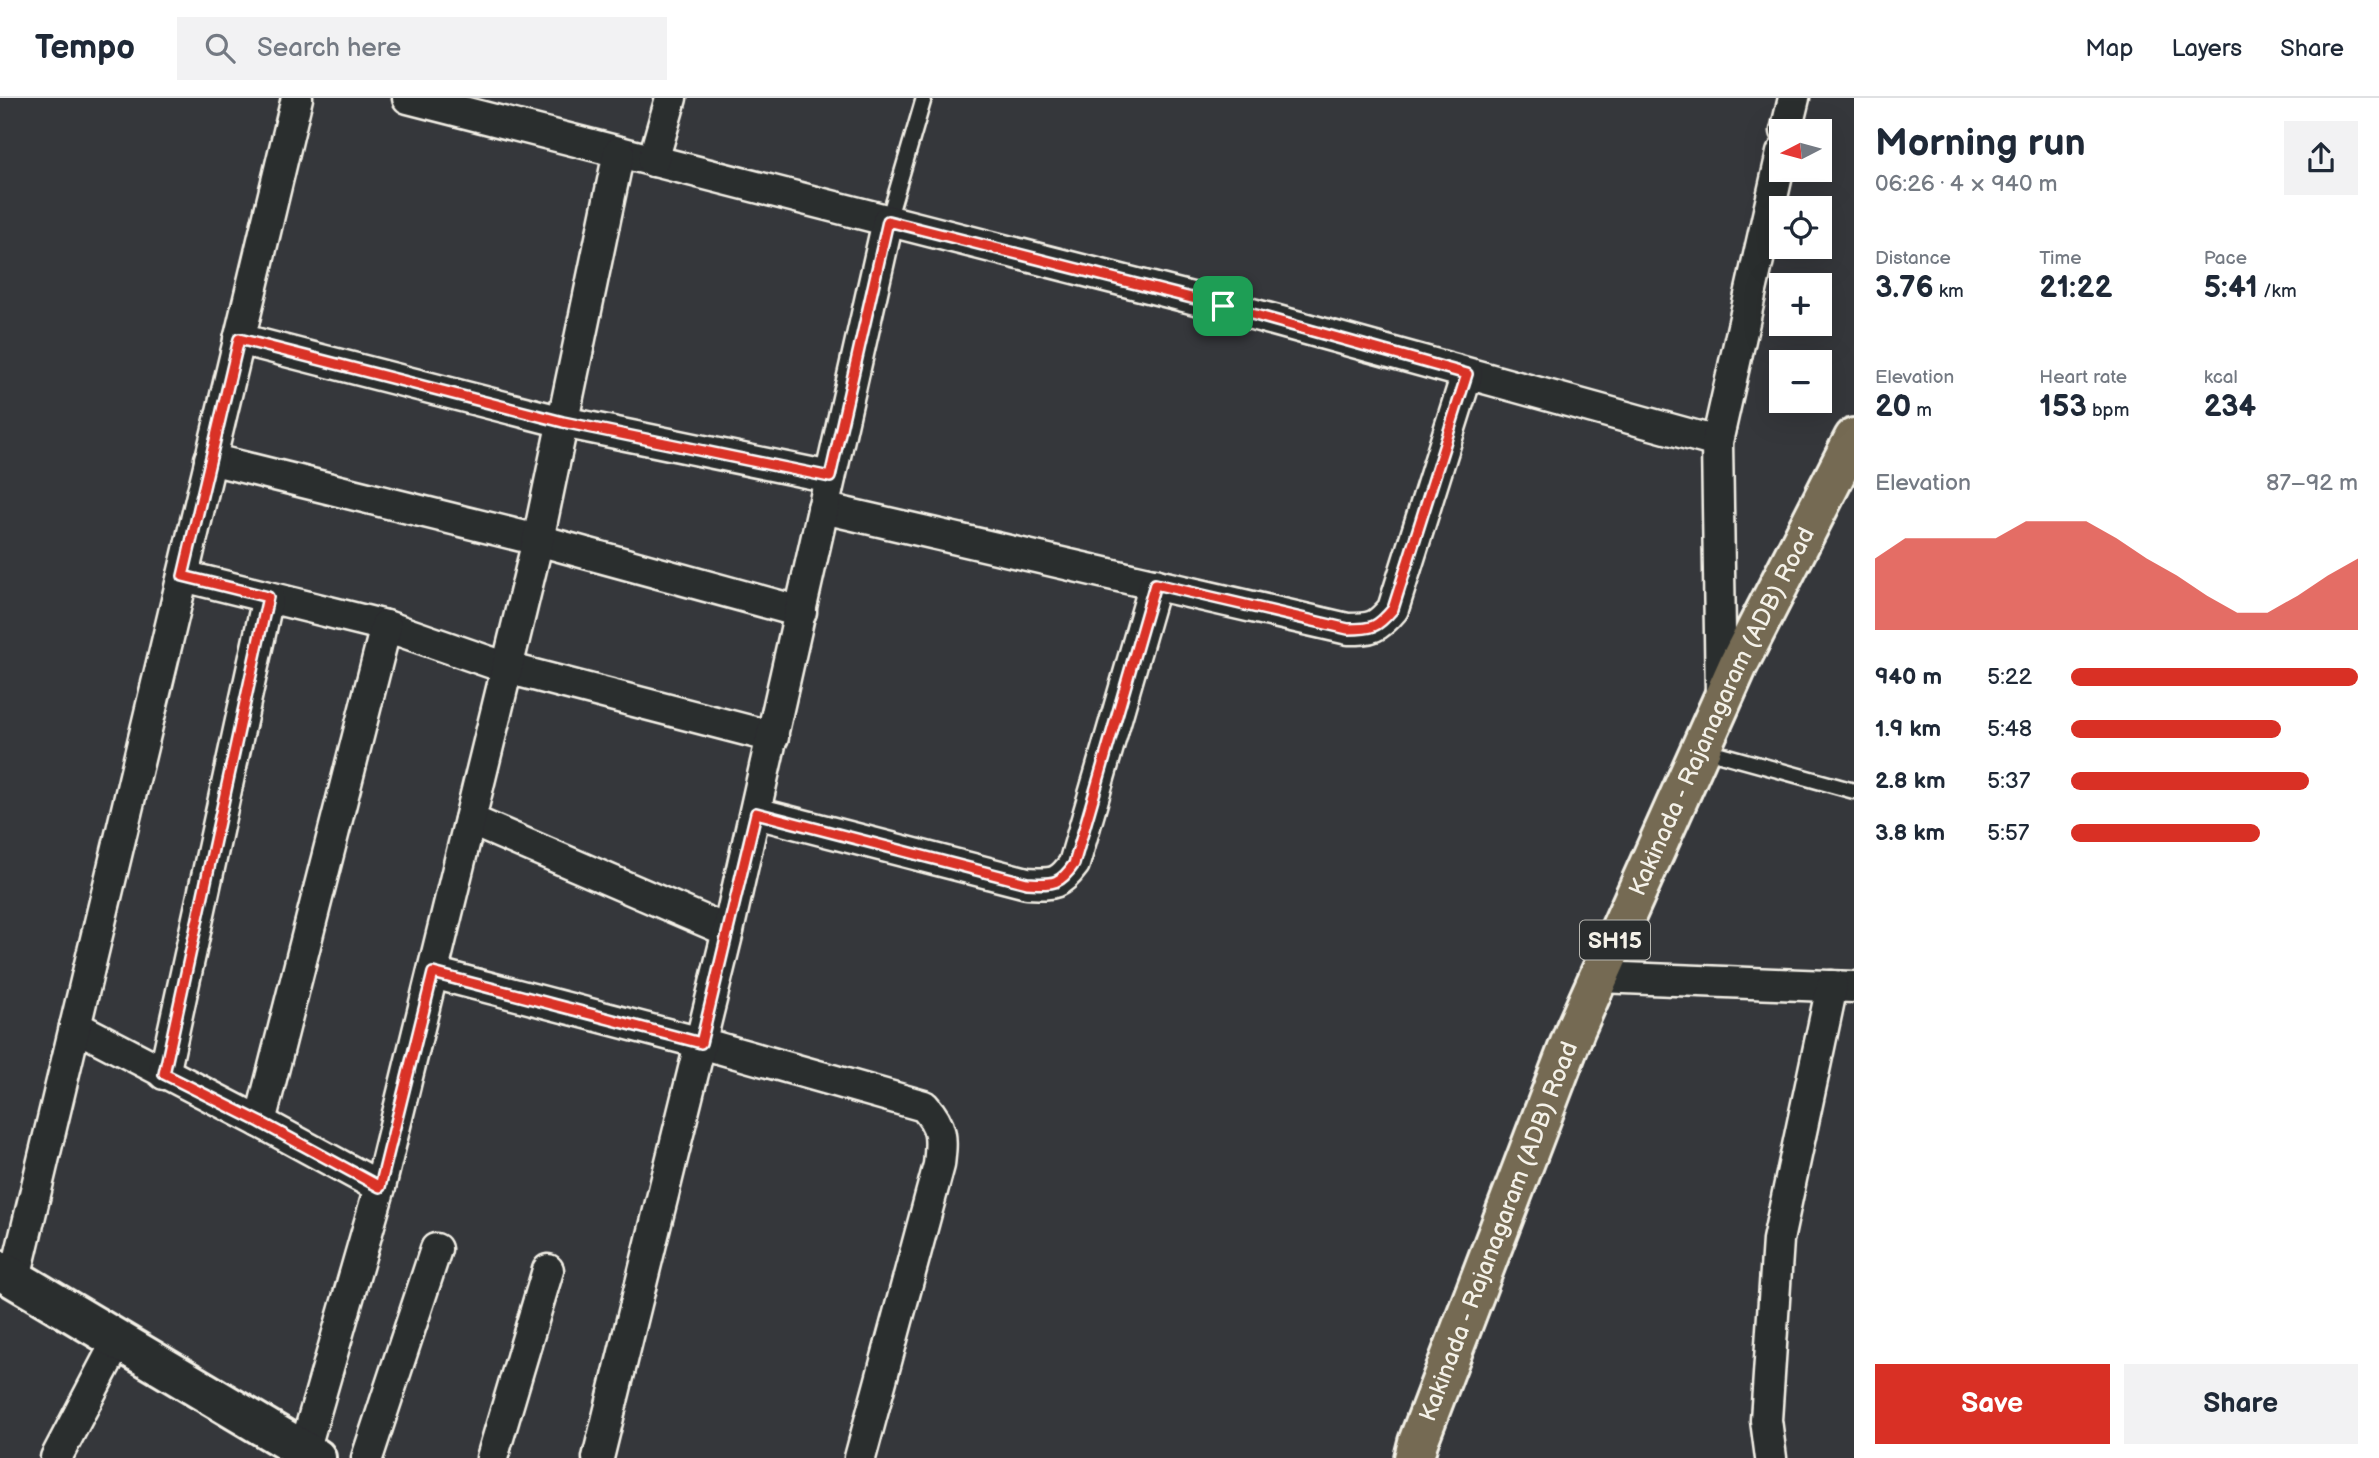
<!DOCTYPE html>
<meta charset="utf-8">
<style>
body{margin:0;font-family:"Balsamiq Sans",sans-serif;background:#f2f2f3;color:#1f2937;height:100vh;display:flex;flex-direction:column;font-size:26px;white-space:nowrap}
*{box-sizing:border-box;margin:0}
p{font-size:23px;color:#747a83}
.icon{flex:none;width:38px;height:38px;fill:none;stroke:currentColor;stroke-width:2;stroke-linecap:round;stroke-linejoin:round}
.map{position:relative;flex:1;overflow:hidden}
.panel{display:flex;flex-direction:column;background:#fff;width:525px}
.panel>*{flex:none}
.needle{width:46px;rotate:264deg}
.fabs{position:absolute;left:1769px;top:21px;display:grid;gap:14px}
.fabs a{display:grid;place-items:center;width:63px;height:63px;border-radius:0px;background:#fff;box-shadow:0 7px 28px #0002;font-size:35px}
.pin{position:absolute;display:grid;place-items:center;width:60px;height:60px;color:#fff;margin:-30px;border-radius:14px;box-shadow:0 4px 10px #0006}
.round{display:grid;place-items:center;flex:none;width:74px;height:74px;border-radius:0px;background:#f2f2f3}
.head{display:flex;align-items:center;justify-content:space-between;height:119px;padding:0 21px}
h1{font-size:38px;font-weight:800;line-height:52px}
.metrics{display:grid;grid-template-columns:repeat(3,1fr);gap:10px;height:119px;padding:7px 21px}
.metrics div{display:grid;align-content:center}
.metrics b{font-size:30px;font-weight:800}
.metrics small{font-size:19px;font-weight:400}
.metrics p{font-size:19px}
.chart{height:196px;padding:14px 21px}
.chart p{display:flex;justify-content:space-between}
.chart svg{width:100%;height:126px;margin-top:7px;fill:#d93025;opacity:.7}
.cta{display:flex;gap:14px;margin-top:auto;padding:14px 21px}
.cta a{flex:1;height:80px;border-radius:0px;background:#d93025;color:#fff;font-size:28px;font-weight:800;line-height:80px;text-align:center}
.cta a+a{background:#f2f2f3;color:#1f2937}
ul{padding:0 21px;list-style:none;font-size:23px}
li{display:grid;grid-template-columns:112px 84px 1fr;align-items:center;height:52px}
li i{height:18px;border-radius:9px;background:#d93025}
header{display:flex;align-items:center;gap:42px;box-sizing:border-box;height:98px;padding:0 35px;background:#fff;border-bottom:2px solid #e0e1e3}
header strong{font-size:33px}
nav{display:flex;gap:38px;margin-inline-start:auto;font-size:24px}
.search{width:490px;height:63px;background:#f2f2f3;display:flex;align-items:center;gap:18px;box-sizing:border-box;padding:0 24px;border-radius:0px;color:#747a83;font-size:26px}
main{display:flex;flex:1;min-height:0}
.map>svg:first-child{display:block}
</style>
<header>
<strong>Tempo</strong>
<div class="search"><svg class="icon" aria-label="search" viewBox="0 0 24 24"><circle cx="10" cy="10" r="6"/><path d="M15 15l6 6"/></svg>Search here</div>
<nav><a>Map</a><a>Layers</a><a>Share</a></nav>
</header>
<main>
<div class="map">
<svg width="1854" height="1360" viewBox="0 0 1854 1360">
<rect width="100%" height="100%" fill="#35373b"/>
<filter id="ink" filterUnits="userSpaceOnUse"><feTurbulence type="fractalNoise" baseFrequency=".0143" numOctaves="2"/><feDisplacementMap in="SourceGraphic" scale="14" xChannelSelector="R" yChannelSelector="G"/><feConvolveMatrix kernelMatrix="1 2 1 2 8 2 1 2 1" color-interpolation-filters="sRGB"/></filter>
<g filter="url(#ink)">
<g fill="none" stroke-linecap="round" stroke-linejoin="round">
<defs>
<g id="service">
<polyline points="888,123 924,0"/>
<polyline points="1702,651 1854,693"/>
</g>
<g id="minor">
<polyline points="408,0 1223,208 1717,344"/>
<polyline points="1786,33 1794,0"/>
<polyline points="653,63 671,0"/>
<polyline points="239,241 563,324 830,379"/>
<polyline points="210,361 538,442 801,514"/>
<path d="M823,410L1348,531C1372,531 1377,530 1393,511L1467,276"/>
<polyline points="183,478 386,528 507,570 773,639"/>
<polyline points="1721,598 1717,344 1782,55"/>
<path d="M756,715L1027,785C1052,786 1058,788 1074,766L1155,486"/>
<polyline points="470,722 728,833"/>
<path d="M433,875L701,945L924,1008C943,1029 942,1040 939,1067L860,1360"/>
<polyline points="1599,879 1854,889"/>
<polyline points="75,928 260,1024 380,1089"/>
<polyline points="164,976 268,499"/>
<polyline points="260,1024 386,528"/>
<polyline points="15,1180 297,0"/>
<polyline points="304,1353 380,1089 507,570 538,442 619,54"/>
<polyline points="56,1360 118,1242"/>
<polyline points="367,1360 436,1151"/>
<polyline points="492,1360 548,1172"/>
<polyline points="598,1360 728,833 888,123"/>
<polyline points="1771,1360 1766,1322 1778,1142 1832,888"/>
</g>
<polyline id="secondary" points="0,1172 316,1360"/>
<g id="primary">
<path id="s1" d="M1414,1360L1418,1344L1575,932L1738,567L1854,340"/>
</g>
</defs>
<!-- service casing -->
<use href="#service" stroke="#f4f1e8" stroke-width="19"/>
<!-- minor casing -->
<use href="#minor" stroke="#f4f1e8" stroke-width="35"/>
<!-- secondary casing -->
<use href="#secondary" stroke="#f4f1e8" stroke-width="44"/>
<!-- primary casing -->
<use href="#primary" stroke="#f4f1e8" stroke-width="44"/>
<!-- service -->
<use href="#service" stroke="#2a2d2e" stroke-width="14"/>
<!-- minor -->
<use href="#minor" stroke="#2a2d2e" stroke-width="30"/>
<!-- secondary -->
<use href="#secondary" stroke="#2a2d2e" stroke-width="38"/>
<!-- primary -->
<use href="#primary" stroke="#746b52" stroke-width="38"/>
</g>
</g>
<g fill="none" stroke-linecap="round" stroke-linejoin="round" filter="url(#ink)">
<defs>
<path id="route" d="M888,123L1223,208L1467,276L1393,511C1377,530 1372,531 1348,531L1155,486L1074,766C1059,788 1052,786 1027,785L756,715L701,945L433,875L380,1089L260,1024L164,976L268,499L183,478L239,241L563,324L830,379Z"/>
</defs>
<!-- route casing -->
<use href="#route" stroke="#fff" stroke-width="14"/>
<!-- route -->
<use href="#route" stroke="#d93025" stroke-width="9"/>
</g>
<g text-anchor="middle" stroke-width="5" stroke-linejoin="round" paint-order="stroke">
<!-- shield labels -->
<rect fill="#2a2d2e" stroke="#b7b6b0" stroke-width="2" x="1580" y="822.5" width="70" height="39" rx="5"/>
<g font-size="23" font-weight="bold" fill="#f4f1e8">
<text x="1615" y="850">SH15</text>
</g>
<!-- street labels -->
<g font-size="24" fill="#f4f1e8" stroke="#2a2d2e">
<text dy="8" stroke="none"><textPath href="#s1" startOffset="808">Kakinada - Rajanagaram (ADB) Road</textPath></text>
<text dy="8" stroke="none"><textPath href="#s1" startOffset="242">Kakinada - Rajanagaram (ADB) Road</textPath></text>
</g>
</g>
</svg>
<div class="fabs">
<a><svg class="needle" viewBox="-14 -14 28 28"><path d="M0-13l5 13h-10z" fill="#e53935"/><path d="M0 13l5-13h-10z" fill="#747a83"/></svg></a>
<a><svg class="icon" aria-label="locate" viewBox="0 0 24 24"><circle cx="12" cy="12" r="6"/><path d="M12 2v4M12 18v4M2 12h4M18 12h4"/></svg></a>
<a>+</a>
<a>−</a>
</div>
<div class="pin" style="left:1223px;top:208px;background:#1e9e55"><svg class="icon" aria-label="arrive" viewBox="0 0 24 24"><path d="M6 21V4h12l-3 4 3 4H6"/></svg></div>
</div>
<section class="panel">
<div class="head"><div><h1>Morning run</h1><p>06:26 · 4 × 940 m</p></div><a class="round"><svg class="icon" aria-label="share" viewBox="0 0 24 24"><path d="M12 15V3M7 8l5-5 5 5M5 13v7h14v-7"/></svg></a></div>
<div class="metrics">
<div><p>Distance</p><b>3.76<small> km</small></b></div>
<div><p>Time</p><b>21:22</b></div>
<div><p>Pace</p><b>5:41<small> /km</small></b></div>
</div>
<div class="metrics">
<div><p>Elevation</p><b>20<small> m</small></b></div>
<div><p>Heart rate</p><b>153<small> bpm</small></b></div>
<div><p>kcal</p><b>234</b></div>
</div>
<div class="chart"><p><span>Elevation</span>87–92 m</p>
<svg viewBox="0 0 160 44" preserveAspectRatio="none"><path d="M0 44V19L10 12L20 12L30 12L40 12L50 6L60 6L70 6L80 12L90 19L100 25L110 32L120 38L130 38L140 32L150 25L160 19V44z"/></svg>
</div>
<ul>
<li><b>940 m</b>5:22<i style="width:100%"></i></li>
<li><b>1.9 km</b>5:48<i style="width:73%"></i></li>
<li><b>2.8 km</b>5:37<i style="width:83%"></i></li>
<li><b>3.8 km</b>5:57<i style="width:66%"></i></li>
</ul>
<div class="cta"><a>Save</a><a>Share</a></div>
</section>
</main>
